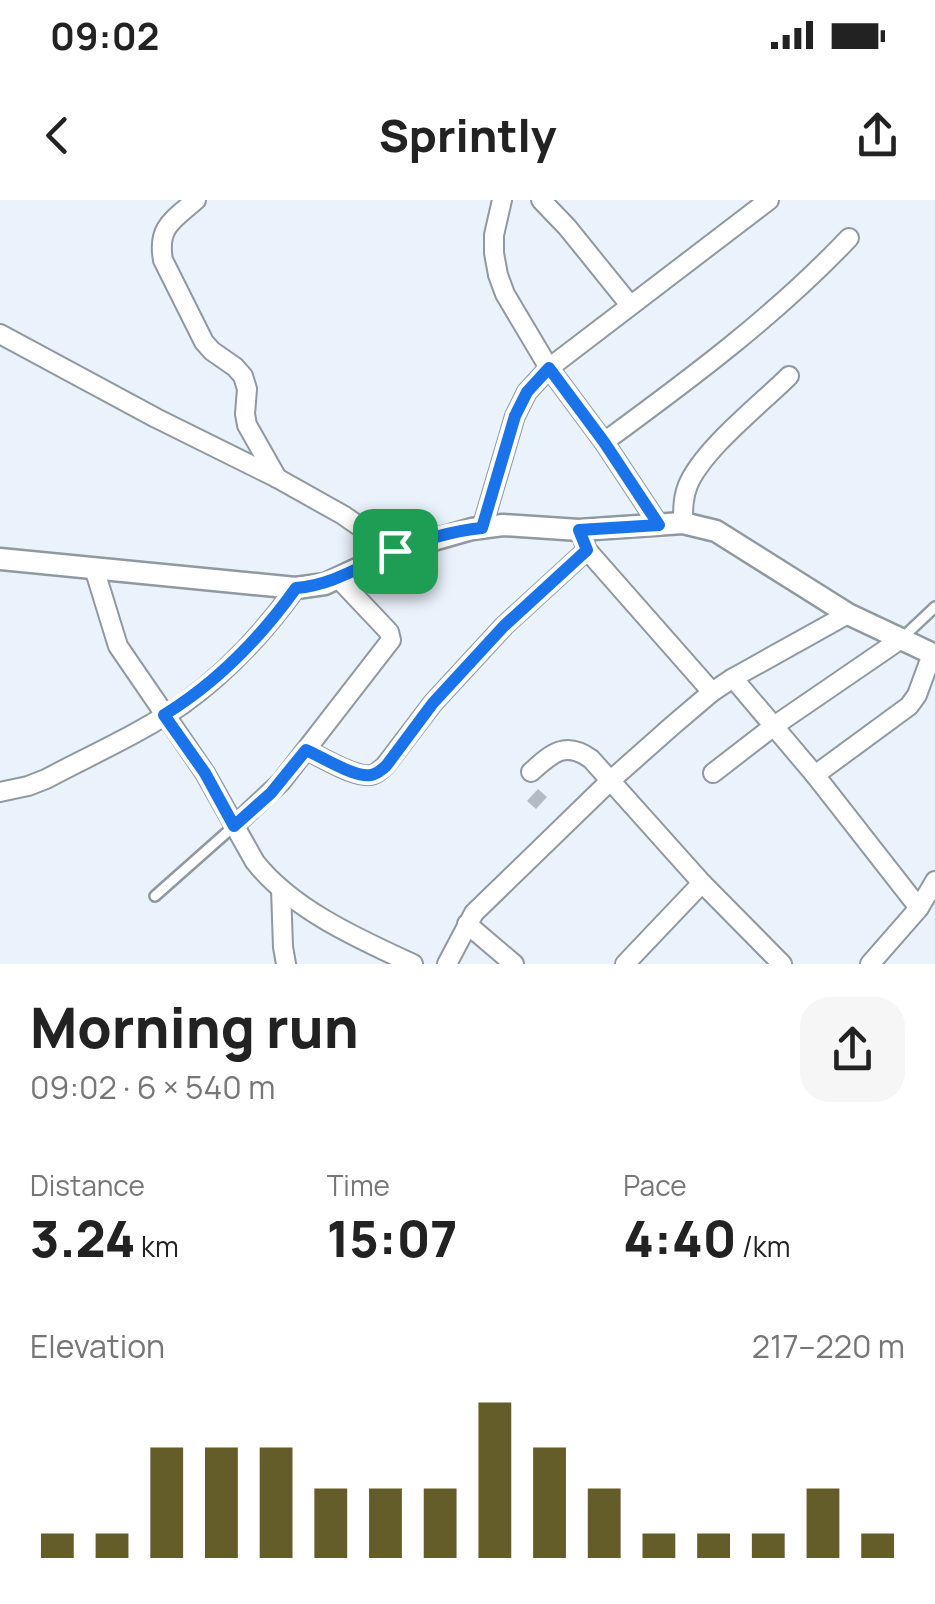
<!DOCTYPE html>
<meta charset="utf-8">
<style>
body{margin:0;font-family:Manrope,sans-serif;background:#f6f6f6;color:#222;height:100vh;display:flex;flex-direction:column;font-size:38px;white-space:nowrap}
*{box-sizing:border-box;margin:0}
p{font-size:32px;color:#767676}
.icon{flex:none;width:55px;height:55px;fill:none;stroke:currentColor;stroke-width:2;stroke-linecap:round;stroke-linejoin:round}
.map{position:relative;height:764px;overflow:hidden}
.side{display:flex;flex-direction:column;background:#fff;flex:1}
.side>*{flex:none}
.pin{position:absolute;display:grid;place-items:center;width:85px;height:85px;color:#fff;margin:-42px;border-radius:20px;box-shadow:0 5px 15px #0006}
.round{display:grid;place-items:center;flex:none;width:105px;height:105px;border-radius:30px;background:#f6f6f6}
.headline{display:flex;align-items:center;justify-content:space-between;height:170px;padding:0 30px}
h1{font-size:55px;font-weight:800;line-height:75px}
.figures{display:grid;grid-template-columns:repeat(3,1fr);gap:15px;height:170px;padding:10px 30px}
.figures div{display:grid;align-content:center}
.figures b{font-size:50px;font-weight:800}
.figures small{font-size:28px;font-weight:400}
.figures p{font-size:28px}
.chart{height:280px;padding:20px 30px}
.chart p{display:flex;justify-content:space-between}
.chart svg{width:100%;height:180px;margin-top:10px;stroke:#645d29;stroke-width:6}
.status{display:flex;justify-content:space-between;align-items:center;height:70px;padding:0 50px;background:#fff;direction:ltr}
.status svg{height:28px;fill:currentColor}
header{display:flex;justify-content:space-between;align-items:center;height:130px;padding:0 30px;background:#fff;font-size:45px;font-weight:800}
.map>svg:first-child{display:block}
</style>
<div class="status"><b>09:02</b><svg viewBox="0 0 49 12"><path d="M0 12V9h3v3zM5 12V6h3v6zM10 12V3h3v9zM15 12V0h3v12zM26 1h20v11H26zM47 4h2v5h-2z"/></svg></div>
<header><svg class="icon" aria-label="back" viewBox="0 0 24 24"><path d="M15 5l-7 7 7 7"/></svg>Sprintly<svg class="icon" aria-label="share" viewBox="0 0 24 24"><path d="M12 15V3M7 8l5-5 5 5M5 13v7h14v-7"/></svg></header>
<div class="map">
<svg width="935" height="764" viewBox="0 0 935 764">
<rect width="100%" height="100%" fill="#eaf2fc"/>
<!-- building -->
<polygon fill="#b3bbc4" points="538,589 547,597 536,609 527,601"/>
<g fill="none" stroke-linecap="round" stroke-linejoin="round">
<defs>
<g id="service">
<polyline points="901,439 935,407"/>
<polyline points="155,696 234,626"/>
</g>
<g id="minor">
<path d="M196,0C173,20 157,27 163,60L204,142L212,151L235,167L243,176L247,189L245,214L247,225L277,278"/>
<polyline points="502,0 494,35 494,53 498,75 505,94 549,168 604,242 659,325"/>
<polyline points="541,0 567,27 630,105"/>
<polyline points="0,134 156,218 277,278 343,315 395,351"/>
<path d="M604,242C690,179 775,116 849,38"/>
<path d="M683,323C683,309 683,297 688,285C703,249 761,204 789,176"/>
<polyline points="482,328 515,216 527,192 549,168 769,0"/>
<polyline points="583,339 587,350 712,492"/>
<path d="M94,368L118,446L205,573L255,662C293,710 359,739 413,764"/>
<polyline points="733,478 815,575 919,708"/>
<path d="M306,550C322,557 354,578 371,575C377,574 380,570 385,566L433,503L504,426L587,350"/>
<path d="M531,572C551,554 565,540 591,559L702,683L782,764"/>
<polyline points="713,573 774,526 901,439"/>
<polyline points="815,575 909,506 917,495 932,454"/>
<path d="M0,592L28,586L46,579C91,555 141,533 183,504C226,473 265,431 296,388"/>
<polyline points="234,626 281,582 391,440 389,432 338,378"/>
<polyline points="281,689 283,747 286,764"/>
<polyline points="467,724 514,764"/>
<polyline points="447,764 474,713 610,581 672,526 712,492 733,478 848,414"/>
<polyline points="625,764 702,683"/>
<polyline points="870,764 919,708 935,681"/>
</g>
<polyline id="tertiary" points="0,359 296,388 325,384 395,351 472,329 503,325 579,330 683,323 716,331 848,414 935,455"/>
</defs>
<!-- service casing -->
<use href="#service" stroke="#9098a0" stroke-width="14"/>
<!-- minor casing -->
<use href="#minor" stroke="#9098a0" stroke-width="22"/>
<!-- tertiary casing -->
<use href="#tertiary" stroke="#9098a0" stroke-width="25"/>
<!-- service -->
<use href="#service" stroke="#fff" stroke-width="9"/>
<!-- minor -->
<use href="#minor" stroke="#fff" stroke-width="18"/>
<!-- tertiary -->
<use href="#tertiary" stroke="#fff" stroke-width="20"/>
</g>
<g fill="none" stroke-linecap="round" stroke-linejoin="round">
<defs>
<path id="route" d="M549,168L604,242L659,325L579,330L587,350L504,426L433,503L386,566C381,570 377,574 371,575C355,578 322,557 306,550L271,593L234,626L205,573L164,515C216,483 261,437 296,388C332,385 359,367 391,353C419,341 452,331 482,328L515,216L527,192Z"/>
</defs>
<!-- route casing -->
<use href="#route" stroke="#fff" stroke-width="20"/>
<!-- route -->
<use href="#route" stroke="#1a73e8" stroke-width="12"/>
</g>
</svg>
<div class="pin" style="left:395px;top:351px;background:#1e9e55"><svg class="icon" aria-label="arrive" viewBox="0 0 24 24"><path d="M6 21V4h12l-3 4 3 4H6"/></svg></div>
</div>
<section class="side">
<div class="headline"><div><h1>Morning run</h1><p>09:02 · 6 × 540 m</p></div><a class="round"><svg class="icon" aria-label="share" viewBox="0 0 24 24"><path d="M12 15V3M7 8l5-5 5 5M5 13v7h14v-7"/></svg></a></div>
<div class="figures">
<div><p>Distance</p><b>3.24<small> km</small></b></div>
<div><p>Time</p><b>15:07</b></div>
<div><p>Pace</p><b>4:40<small> /km</small></b></div>
</div>
<div class="chart"><p><span>Elevation</span>217–220 m</p>
<svg viewBox="0 0 160 44" preserveAspectRatio="none"><path d="M5 44V38M15 44V38M25 44V17M35 44V17M45 44V17M55 44V27M65 44V27M75 44V27M85 44V6M95 44V17M105 44V27M115 44V38M125 44V38M135 44V38M145 44V27M155 44V38"/></svg>
</div>
</section>
